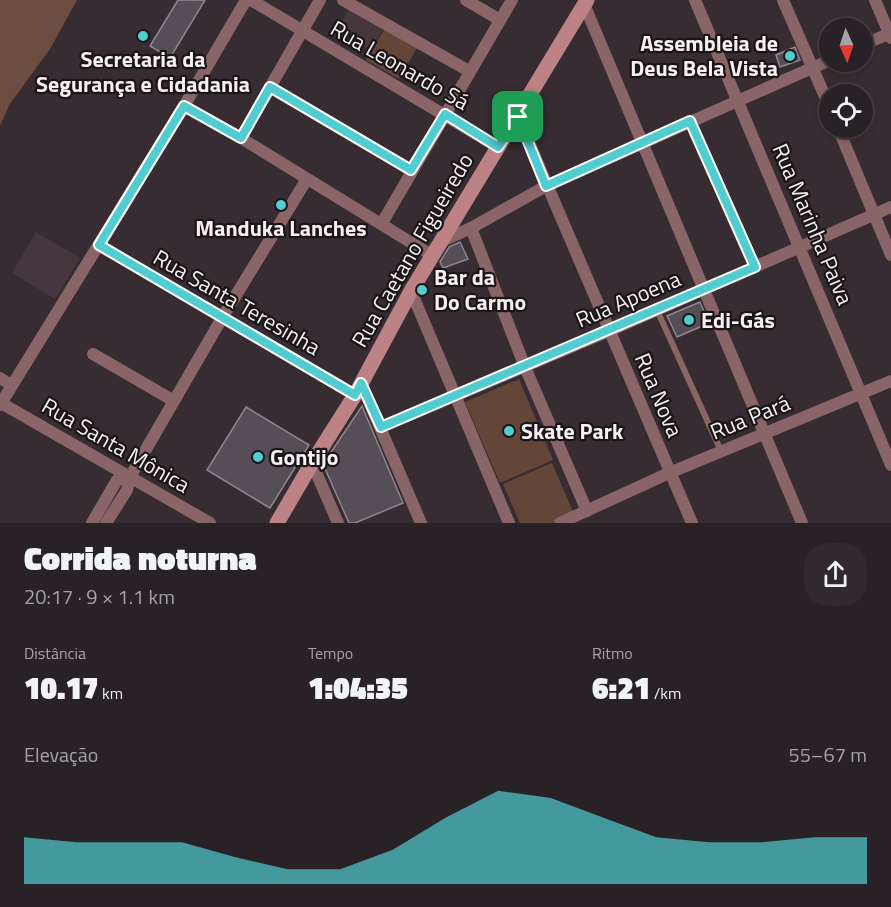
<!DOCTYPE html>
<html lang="pt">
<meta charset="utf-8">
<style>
body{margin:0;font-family:"Titillium Web",sans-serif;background:#30292d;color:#f1f3f6;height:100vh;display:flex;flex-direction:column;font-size:22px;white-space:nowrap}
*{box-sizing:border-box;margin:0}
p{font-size:20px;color:#a5a3a7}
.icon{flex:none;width:33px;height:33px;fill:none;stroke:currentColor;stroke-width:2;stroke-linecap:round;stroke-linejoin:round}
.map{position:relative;height:523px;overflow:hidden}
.side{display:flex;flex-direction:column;background:#282125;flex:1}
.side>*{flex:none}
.needle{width:39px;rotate:177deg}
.buttons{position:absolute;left:819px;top:18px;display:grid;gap:12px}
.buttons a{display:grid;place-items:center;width:54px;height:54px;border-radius:50%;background:#282125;box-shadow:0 3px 9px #0003,0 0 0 2px #443e42;font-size:30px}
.pin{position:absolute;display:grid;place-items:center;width:51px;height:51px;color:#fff;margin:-26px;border-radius:12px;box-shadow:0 3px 9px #0006}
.round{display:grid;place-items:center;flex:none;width:63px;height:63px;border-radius:24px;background:#30292d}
.headline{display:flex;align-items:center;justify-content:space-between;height:102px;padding:0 24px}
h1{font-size:33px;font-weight:800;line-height:45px}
.figures{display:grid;grid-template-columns:repeat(3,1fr);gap:9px;height:102px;padding:6px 24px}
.figures div{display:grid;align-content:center}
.figures b{font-size:30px;font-weight:800}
.figures small{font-size:16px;font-weight:400}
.figures p{font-size:16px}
.chart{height:168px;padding:12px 24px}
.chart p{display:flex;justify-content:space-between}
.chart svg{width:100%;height:108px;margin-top:6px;fill:#51ccd1;opacity:.7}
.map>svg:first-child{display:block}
</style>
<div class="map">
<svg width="891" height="523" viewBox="0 0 891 523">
<rect width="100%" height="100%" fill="#362c31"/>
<!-- built -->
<g fill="#46363e">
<polygon points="349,9 384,28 371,51 336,32"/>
<polygon points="36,232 80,258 55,299 12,273"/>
</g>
<!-- green -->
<g fill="#644639">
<polygon points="386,27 418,46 399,79 366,60"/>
<polygon points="519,379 553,460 500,483 465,402"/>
<polygon points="552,463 574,514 552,523 520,523 503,484"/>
</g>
<!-- forest -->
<polygon fill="#6d4d40" points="0,0 77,0 50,49 9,105 0,126"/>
<!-- building -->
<g fill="#554e57" stroke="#8e8791" stroke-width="1.5">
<polygon points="178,0 205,0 170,58 150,46"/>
<polygon points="795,47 800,60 780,67 776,55"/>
<polygon points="460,242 468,259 443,268 440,262 449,247"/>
<polygon points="700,302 709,323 677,337 667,316"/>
<polygon points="362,406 403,503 355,523 349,523 323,464"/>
<polygon points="246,407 309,445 270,508 207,470"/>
</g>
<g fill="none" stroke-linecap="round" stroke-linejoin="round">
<!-- service -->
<g stroke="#8a6567" stroke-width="6">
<polyline points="690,122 755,267"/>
<polyline points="657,310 721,451"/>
</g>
<!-- minor -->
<g stroke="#8a6567" stroke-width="12">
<polyline points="251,0 498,147"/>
<polyline points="343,0 469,71"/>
<polyline points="466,0 500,20"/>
<polyline points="695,0 891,465"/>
<polyline points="783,0 830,108"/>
<polyline points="875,0 891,38"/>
<polyline points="584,4 802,523"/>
<polyline points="862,45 891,33"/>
<polyline points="270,87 411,170"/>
<polyline points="184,106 241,138 433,256"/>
<polyline points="518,117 692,523"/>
<polyline points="838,128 891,255"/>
<polyline points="241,138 320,0"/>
<polyline points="382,223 512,0"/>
<polyline points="471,228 525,367 587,511"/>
<polyline points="442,241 471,228 546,186 830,60"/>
<polyline points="99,245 355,395"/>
<polyline points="411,291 509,523"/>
<polyline points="93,354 174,401"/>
<polyline points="0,378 11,385"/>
<polyline points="361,383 421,523"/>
<polyline points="1,403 210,523"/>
<polyline points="0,405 184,106 246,0"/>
<polyline points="381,427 609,331 891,207"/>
<polyline points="312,463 338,523"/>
<polyline points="92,523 117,480 130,477"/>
<polyline points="106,523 127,490 130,477 222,318 307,179"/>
<polyline points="560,523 669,473 891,381"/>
</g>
<!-- secondary -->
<polyline stroke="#bd8286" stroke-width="15" points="277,523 312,463 355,395 411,291 587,0"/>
</g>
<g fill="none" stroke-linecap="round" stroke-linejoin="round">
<defs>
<polygon id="route" points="270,87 411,170 445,114 498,147 518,117 546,186 690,121 755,267 381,427 361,383 355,395 99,245 184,106 241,138"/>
</defs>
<!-- route casing -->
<use href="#route" stroke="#fff" stroke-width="12"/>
<!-- route -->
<use href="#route" stroke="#51ccd1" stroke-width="8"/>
</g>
<!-- markers -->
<g fill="#51ccd1" stroke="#1a1618" stroke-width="2">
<circle cx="143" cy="36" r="6"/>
<circle cx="790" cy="56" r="6"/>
<circle cx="281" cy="205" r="6"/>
<circle cx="422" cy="290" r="6"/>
<circle cx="689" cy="320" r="6"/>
<circle cx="509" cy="431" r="6"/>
<circle cx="258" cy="457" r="6"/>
</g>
<g text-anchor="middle" stroke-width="4.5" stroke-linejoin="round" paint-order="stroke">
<!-- poi labels -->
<g font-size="22" font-weight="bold" fill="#f7f0f3" stroke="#1a1618" text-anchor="start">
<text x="778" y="51" text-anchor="end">Assembleia de<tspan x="778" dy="25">Deus Bela Vista</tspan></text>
<text x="143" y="67" text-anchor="middle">Secretaria da<tspan x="143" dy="25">Segurança e Cidadania</tspan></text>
<text x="281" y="236" text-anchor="middle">Manduka Lanches</text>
<text x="434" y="285">Bar da<tspan x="434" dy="25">Do Carmo</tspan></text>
<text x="701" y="328">Edi-Gás</text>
<text x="521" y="439">Skate Park</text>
<text x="270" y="465">Gontijo</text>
</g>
<!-- street labels -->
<g font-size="22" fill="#f7f0f3" stroke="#1a1618">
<text transform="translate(400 65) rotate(30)" y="8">Rua Leonardo Sá</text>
<text transform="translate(813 224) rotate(67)" y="8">Rua Marinha Paiva</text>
<text transform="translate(412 250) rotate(-60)" y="8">Rua Caetano Figueiredo</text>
<text transform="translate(628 299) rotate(-23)" y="8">Rua Apoena</text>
<text transform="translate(237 302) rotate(30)" y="8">Rua Santa Teresinha</text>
<text transform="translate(659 395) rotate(67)" y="8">Rua Nova</text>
<text transform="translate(750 417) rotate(-22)" y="8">Rua Pará</text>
<text transform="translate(116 445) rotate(30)" y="8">Rua Santa Mônica</text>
</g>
</g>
</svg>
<div class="buttons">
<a><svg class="needle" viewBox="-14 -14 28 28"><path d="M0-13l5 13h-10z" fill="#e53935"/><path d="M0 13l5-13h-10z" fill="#a5a3a7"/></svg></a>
<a><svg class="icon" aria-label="locate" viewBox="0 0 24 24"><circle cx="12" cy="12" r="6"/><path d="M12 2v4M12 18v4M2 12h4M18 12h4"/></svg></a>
</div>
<div class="pin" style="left:518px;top:117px;background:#1e9e55"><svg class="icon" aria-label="arrive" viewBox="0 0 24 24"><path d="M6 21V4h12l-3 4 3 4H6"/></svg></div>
</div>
<section class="side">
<div class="headline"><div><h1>Corrida noturna</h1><p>20:17 · 9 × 1.1 km</p></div><a class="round"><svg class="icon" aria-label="share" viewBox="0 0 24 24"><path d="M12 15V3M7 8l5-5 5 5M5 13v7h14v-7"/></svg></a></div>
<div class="figures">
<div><p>Distância</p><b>10.17<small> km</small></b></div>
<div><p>Tempo</p><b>1:04:35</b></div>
<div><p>Ritmo</p><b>6:21<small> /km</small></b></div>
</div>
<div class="chart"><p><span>Elevação</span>55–67 m</p>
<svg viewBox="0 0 160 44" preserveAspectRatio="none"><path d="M0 44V25L10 27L20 27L30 27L40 33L50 38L60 38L70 30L80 17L90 6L100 9L110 17L120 25L130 27L140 27L150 25L160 25V44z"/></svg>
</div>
</section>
